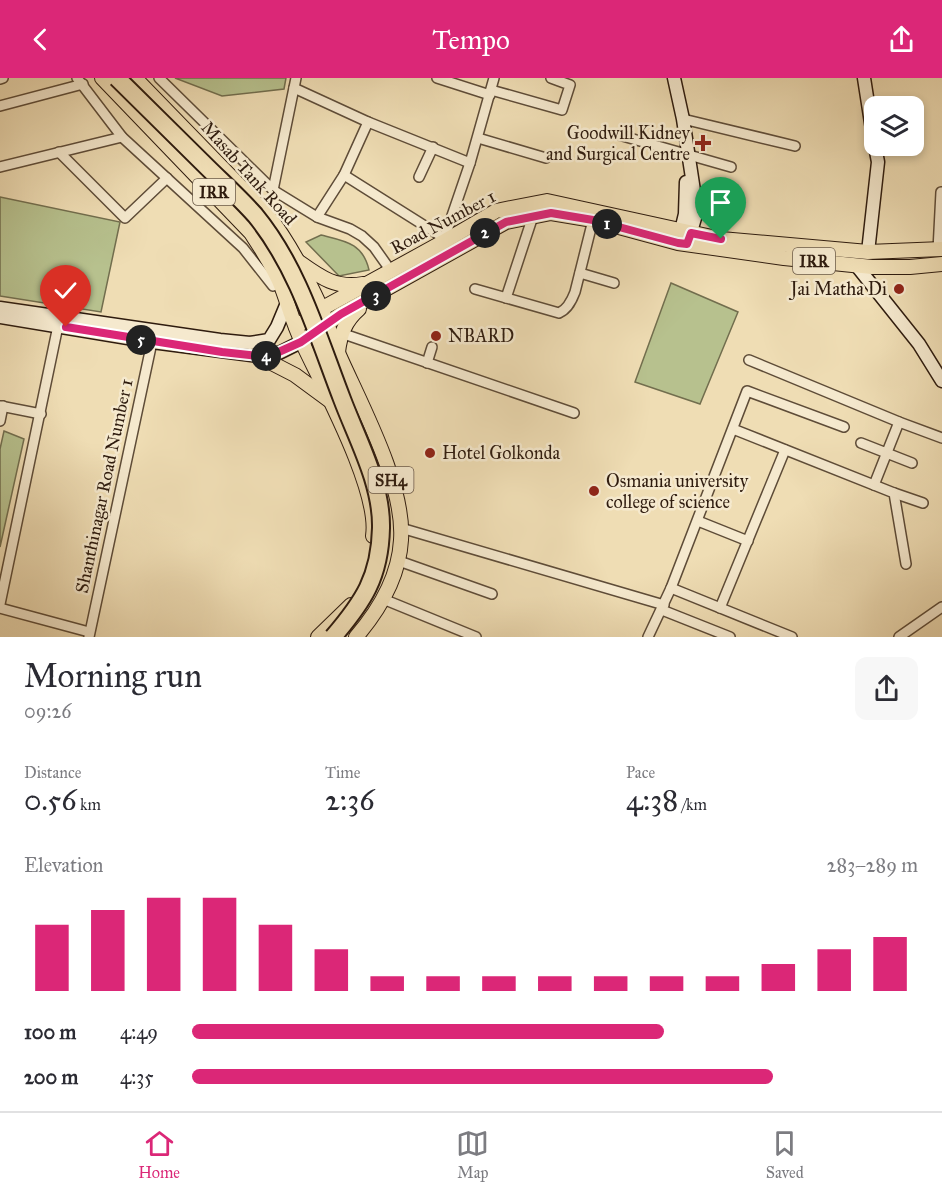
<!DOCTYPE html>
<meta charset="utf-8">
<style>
body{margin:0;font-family:"IM FELL Great Primer",serif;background:#f7f7f7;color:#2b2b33;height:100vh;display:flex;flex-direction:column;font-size:22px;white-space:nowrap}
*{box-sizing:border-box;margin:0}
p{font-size:20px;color:#7c7c81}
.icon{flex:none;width:33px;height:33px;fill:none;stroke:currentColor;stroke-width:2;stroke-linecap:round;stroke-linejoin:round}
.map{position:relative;height:559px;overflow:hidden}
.side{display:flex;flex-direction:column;background:#fff;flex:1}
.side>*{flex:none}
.fabs{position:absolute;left:864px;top:18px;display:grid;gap:12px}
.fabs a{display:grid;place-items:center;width:60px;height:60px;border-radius:12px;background:#fff;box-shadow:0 3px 9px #0003;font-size:30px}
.pin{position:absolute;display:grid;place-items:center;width:51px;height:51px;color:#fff;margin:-62px -26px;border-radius:50% 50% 50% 0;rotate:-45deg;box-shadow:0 0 6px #0007}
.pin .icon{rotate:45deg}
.km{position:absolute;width:30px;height:30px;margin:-15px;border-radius:50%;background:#222;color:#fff;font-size:16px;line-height:30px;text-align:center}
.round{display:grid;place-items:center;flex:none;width:63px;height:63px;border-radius:12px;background:#f7f7f7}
.overview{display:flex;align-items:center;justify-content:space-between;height:102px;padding:0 24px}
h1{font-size:33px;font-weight:600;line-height:45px}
.stats{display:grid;grid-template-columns:repeat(3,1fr);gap:9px;height:102px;padding:6px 24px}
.stats div{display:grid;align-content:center}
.stats b{font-size:30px;font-weight:600}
.stats small{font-size:16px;font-weight:400}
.stats p{font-size:16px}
.chart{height:168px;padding:12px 24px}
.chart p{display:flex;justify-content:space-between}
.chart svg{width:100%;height:108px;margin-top:6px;stroke:#db2777;stroke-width:6}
ul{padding:0 24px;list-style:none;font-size:20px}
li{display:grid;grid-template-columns:96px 72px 1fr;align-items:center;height:45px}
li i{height:15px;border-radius:8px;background:#db2777}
header{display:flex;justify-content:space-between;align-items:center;height:78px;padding:0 24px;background:#db2777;color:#fff;font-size:27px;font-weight:600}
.dock{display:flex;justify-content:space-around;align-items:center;height:84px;border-top:2px solid #e1e1e2;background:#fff;font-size:16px;color:#7c7c81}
.dock a{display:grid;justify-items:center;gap:3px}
.dock .selected{color:#db2777}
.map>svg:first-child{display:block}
</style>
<header><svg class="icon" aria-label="back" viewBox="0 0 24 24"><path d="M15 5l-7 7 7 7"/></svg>Tempo<svg class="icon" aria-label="share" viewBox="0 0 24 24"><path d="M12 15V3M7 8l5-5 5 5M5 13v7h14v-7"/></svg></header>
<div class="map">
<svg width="942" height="559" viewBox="0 0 942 559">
<rect width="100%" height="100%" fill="#efddb4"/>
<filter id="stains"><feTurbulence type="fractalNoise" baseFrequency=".00333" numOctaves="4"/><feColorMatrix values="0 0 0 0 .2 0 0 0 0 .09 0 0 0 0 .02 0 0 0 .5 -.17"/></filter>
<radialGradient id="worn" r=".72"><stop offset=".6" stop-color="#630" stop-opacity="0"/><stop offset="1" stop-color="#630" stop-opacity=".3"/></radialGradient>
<!-- green -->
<g fill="#b7c18e" stroke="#726e4e" stroke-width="1.5">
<polygon points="175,0 286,0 284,11 222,18"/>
<polygon points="0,119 120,144 101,234 0,218"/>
<path d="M321,157C345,163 363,165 369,192L339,198L306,164Z"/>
<polygon points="671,205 738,234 700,326 635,304"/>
<polygon points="4,353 24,361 0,469 0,371"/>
</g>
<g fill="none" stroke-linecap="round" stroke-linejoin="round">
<defs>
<g id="street">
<polyline points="77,0 122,59 243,170 273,208"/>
<polyline points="159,0 273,112 317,139 350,151 362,158 374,169 391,193"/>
<polyline points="437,0 490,17"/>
<polyline points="0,1 3,0"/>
<polyline points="294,10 368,44 470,85"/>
<polyline points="491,12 562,32 570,7 551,0"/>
<polyline points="0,28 83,6"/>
<polyline points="683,41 795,68"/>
<polyline points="619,57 731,89"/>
<polyline points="478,60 546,80"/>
<polyline points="59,74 125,140 167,100"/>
<polyline points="0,89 122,59"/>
<polyline points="344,97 368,44"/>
<polyline points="419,99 433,69"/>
<polyline points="273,112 296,0"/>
<polyline points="317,139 344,97 444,160"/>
<polyline points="443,164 470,85 494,0"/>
<polyline points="938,172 941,114"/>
<polyline points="580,195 614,205"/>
<path d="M475,211L559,235C568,231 572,222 575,214L593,142"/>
<polyline points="506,220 533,138"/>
<polyline points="341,255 574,335"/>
<polyline points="749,282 899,344 942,360"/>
<polyline points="427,285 432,269"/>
<polyline points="0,328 41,336"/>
<polyline points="0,343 3,328"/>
<polyline points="733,351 894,415 906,486"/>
<polyline points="861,365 912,385"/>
<polyline points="874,407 899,344"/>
<polyline points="894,415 923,425"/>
<polyline points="698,443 748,463"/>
<polyline points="401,450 664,527"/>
<polyline points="399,483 492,516"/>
<polyline points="671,510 792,559"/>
<polyline points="383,521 476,559"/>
<polyline points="0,526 59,243"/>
<polyline points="0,530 89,554"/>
<polyline points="720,530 785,372"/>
<polyline points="662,532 730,559"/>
<polyline points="89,559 152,264"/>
<polyline points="648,559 671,510 747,313 844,349"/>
<polyline points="899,559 942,529"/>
</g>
<g id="secondary">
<polyline points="674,0 683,41 696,126 695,140 688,164"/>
<polyline points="864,0 874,64"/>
<polyline points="679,161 685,136 686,104"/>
<polyline points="868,174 878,84 875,68"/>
<polyline points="856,187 919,266 942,303"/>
<polyline points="0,230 220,262 250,265 269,262 277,249 287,225"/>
<polyline points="0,239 152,264 258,278 279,275 301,264"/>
</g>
<g id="primary">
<path d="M102,0L251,155C262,172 275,191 282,210C289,229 294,248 303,266C323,309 380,413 373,458"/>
<path d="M135,0L267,136C289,164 306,197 321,230C328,246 332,262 339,277C361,327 405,407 401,462C399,499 380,531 356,559"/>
<path d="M299,184C320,199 336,211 363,206"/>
<polyline points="296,249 321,231 443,164 496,133 547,123 721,161 868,174 942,171"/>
<polyline points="301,264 341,236 506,144 551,135 593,142 678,165 784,180 872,189 910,189 942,186"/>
<path d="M338,274C340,257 345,243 359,231"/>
<polyline points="258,278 295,297 329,322"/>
<polyline points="318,559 351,527"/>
</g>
</defs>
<!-- street casing -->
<use href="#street" stroke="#5e4c38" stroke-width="12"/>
<!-- secondary casing -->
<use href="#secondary" stroke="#2e1b0e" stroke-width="15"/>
<!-- primary casing -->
<use href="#primary" stroke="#2e1b0e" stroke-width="16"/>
<!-- street -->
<use href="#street" stroke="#f5e9ce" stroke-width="9"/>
<!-- secondary -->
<use href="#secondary" stroke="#f5e9ce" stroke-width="12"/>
<!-- primary -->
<use href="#primary" stroke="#efddb4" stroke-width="14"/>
<defs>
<path id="highway-bridge" d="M117,0C146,29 175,57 204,86C221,103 239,119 255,137C298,189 318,259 342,321C357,361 382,406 381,450C380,499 363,524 333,559"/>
</defs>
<!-- highway-bridge casing -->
<use href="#highway-bridge" stroke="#2e1b0e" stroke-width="20" stroke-linecap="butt"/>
<!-- highway-bridge -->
<use href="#highway-bridge" stroke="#efddb4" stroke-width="16"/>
</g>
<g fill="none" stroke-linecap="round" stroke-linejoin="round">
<defs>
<polyline id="route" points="66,249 222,274 258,278 272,277 301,264 341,236 506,144 551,135 593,142 678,165 687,166 691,155 721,161"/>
</defs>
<!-- route casing -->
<use href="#route" stroke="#fff" stroke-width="12"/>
<!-- route -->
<use href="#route" stroke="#db2777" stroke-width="8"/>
</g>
<!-- markers -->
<g fill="#8f2418" stroke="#f5e9ce" stroke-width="2">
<path d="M700 56h6v6h6v6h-6v6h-6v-6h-6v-6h6z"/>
<circle cx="899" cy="211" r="6"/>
<circle cx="436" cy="258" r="6"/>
<circle cx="430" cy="375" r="6"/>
<circle cx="594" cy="413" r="6"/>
</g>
<g text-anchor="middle" stroke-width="5" stroke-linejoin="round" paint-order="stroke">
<!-- shield labels -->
<g fill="#f5e9ce" stroke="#6a5948" stroke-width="1.5">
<rect x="193" y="101" width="42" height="26" rx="4.5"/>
<rect x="793" y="170" width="42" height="26" rx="4.5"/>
<rect x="368.5" y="389" width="45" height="26" rx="4.5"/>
</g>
<g font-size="16" font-weight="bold" fill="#2e1b0e">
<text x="214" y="120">IRR</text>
<text x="814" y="189">IRR</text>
<text x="391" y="408">SH4</text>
</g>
<!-- poi labels -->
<g font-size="18" fill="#2e1b0e" stroke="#f5e9ce" text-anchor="start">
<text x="690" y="61" text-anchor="end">Goodwill Kidney<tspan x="690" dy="21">and Surgical Centre</tspan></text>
<text x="887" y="217" text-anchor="end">Jai Matha Di</text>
<text x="448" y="264">NBARD</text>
<text x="442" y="381">Hotel Golkonda</text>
<text x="606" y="409">Osmania university<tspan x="606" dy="21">college of science</tspan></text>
</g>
<!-- street labels -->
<g font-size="18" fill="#2e1b0e" stroke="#f5e9ce">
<text transform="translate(249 95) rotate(48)" y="6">Masab Tank Road</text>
<text transform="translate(443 144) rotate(-28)" y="6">Road Number 1</text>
<text transform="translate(104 408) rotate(-78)" y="6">Shanthinagar Road Number 1</text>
</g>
</g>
<rect width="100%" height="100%" filter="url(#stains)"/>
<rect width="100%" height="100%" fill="url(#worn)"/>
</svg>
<div class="fabs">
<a><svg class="icon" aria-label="layers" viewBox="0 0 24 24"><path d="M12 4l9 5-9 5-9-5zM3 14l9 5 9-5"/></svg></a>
</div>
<div class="pin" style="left:721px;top:161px;background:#1e9e55"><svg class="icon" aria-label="arrive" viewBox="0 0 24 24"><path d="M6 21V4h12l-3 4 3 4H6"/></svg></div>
<div class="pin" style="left:66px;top:249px;background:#d93025"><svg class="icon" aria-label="check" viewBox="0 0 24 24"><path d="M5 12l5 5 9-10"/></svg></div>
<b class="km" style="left:607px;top:146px">1</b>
<b class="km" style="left:485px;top:155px">2</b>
<b class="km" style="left:376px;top:218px">3</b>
<b class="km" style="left:266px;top:278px">4</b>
<b class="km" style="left:141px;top:262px">5</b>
</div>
<section class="side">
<div class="overview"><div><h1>Morning run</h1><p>09:26</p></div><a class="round"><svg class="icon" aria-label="share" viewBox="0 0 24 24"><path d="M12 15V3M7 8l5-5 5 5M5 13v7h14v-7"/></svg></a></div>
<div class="stats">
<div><p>Distance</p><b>0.56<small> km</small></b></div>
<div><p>Time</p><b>2:36</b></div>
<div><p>Pace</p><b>4:38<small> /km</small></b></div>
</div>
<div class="chart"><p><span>Elevation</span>283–289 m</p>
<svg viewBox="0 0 160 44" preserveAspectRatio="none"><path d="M5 44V17M15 44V11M25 44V6M35 44V6M45 44V17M55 44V27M65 44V38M75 44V38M85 44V38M95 44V38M105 44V38M115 44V38M125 44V38M135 44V33M145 44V27M155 44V22"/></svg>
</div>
<ul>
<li><b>100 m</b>4:49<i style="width:65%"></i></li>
<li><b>200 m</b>4:35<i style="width:80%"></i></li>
</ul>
</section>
<nav class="dock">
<a class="selected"><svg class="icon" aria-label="home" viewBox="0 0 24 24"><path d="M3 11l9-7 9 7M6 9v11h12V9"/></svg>Home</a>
<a><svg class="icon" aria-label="map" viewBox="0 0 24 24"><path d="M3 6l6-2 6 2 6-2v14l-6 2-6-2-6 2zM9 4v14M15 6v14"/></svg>Map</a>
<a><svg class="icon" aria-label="saved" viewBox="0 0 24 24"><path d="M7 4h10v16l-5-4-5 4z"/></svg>Saved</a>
</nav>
